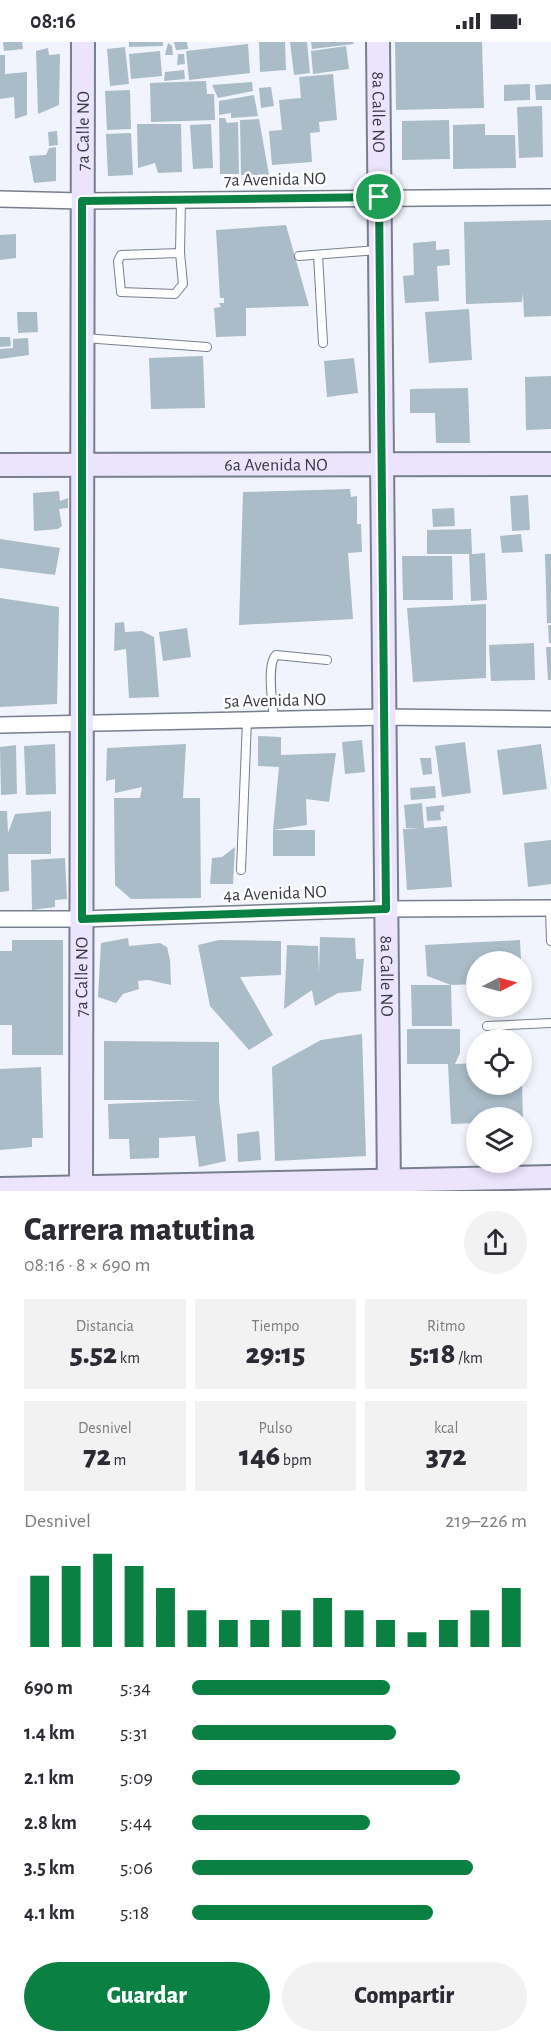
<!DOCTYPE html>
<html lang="es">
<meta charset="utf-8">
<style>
body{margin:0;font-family:"Alegreya Sans",sans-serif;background:#f2f2f3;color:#2b2b33;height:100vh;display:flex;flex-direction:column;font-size:22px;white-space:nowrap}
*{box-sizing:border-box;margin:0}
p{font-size:20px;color:#7c7c81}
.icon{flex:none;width:33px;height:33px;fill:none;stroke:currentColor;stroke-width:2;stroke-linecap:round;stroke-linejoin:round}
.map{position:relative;height:1149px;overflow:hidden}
.panel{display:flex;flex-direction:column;background:#fff;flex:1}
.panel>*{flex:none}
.needle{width:39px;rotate:84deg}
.controls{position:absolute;left:466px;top:909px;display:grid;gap:12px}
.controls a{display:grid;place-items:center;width:66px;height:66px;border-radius:50%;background:#fff;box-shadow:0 3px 9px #0003;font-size:30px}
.pin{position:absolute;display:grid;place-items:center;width:51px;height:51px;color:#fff;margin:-26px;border:3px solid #fff;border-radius:50%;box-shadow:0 2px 6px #0007}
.round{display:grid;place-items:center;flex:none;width:63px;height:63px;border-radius:32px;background:#f2f2f3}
.head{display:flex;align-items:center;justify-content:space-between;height:102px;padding:0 24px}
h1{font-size:33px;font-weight:800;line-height:45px}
.stats{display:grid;grid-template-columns:repeat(3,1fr);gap:9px;height:102px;padding:6px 24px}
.stats div{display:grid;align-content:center;border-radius:0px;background:#f2f2f3;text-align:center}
.stats b{font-size:30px;font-weight:800}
.stats small{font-size:16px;font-weight:400}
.stats p{font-size:16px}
.chart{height:168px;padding:12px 24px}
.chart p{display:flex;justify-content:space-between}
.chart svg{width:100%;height:108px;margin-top:6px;stroke:#0b8043;stroke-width:6}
.action{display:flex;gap:12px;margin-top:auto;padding:12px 24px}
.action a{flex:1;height:69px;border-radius:36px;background:#0b8043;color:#fff;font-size:24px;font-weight:800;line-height:69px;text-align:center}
.action a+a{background:#f2f2f3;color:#2b2b33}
ul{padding:0 24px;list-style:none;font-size:20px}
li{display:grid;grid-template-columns:96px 72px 1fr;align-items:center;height:45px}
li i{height:15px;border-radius:8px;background:#0b8043}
.status{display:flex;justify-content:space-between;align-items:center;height:42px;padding:0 30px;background:#fff;direction:ltr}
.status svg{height:16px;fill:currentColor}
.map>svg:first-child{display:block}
</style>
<div class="status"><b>08:16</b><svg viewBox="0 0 49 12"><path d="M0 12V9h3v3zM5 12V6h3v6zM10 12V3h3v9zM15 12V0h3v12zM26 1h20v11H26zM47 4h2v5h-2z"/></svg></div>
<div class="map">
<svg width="551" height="1149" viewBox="0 0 551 1149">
<rect width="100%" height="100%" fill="#f1f4fc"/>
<!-- building -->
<g fill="#a9bcc7">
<polygon points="3,0 22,0 23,7 4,9"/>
<polygon points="129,0 163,0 163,4 129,5"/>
<polygon points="174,0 187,0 188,7 176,8"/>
<polygon points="259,0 285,0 286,28 260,30"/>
<polygon points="290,0 307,0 310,31 294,33"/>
<polygon points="311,0 353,0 354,2 312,7"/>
<polygon points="395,0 482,0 484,66 396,68"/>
<polygon points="168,1 172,4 173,13 165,13"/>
<polygon points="248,2 250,31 189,38 186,9"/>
<polygon points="346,4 349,27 313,32 311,9"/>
<polygon points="125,5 129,42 110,44 107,7"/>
<polygon points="48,6 49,13 60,12 59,63 38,72 36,9"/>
<polygon points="160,9 162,34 131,37 129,12"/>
<polygon points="178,12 184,12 185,22 177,23"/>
<polygon points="0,13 5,13 5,32 27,30 27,73 15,77 14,55 0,57"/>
<polygon points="184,28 185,37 164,39 165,30"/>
<polygon points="333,32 337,78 319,80 320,90 310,91 312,120 272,123 269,89 282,88 279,58 301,56 299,35"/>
<polygon points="206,39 207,52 214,52 215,78 151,80 150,41"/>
<polygon points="252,40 253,49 218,56 212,43"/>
<polygon points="530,42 530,58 504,59 504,43"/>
<polygon points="551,42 551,58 536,58 535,43"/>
<polygon points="271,45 274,64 261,66 259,46"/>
<polygon points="130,48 131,87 107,88 105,49"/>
<polygon points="254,53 258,74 231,76 231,71 219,73 219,59"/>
<polygon points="542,64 543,115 519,116 517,65"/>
<polygon points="219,76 225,76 227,81 238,80 239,132 220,132"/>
<polygon points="259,77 269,133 241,133 240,78"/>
<polygon points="449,78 450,117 402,118 402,79"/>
<polygon points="137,82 181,82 182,130 158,131 155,121 138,126"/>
<polygon points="211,82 213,126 193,127 190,83"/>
<polygon points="485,82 485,93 515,93 516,126 453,127 453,83"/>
<polygon points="57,89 58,103 49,104 48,90"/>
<polygon points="131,91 133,133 108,134 106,92"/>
<polygon points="56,105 56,139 34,141 29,114 46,113 49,106"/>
<polygon points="551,178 551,274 524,275 523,251 522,260 466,262 464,180"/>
<polygon points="286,183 309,264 246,266 246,294 216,295 214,266 221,265 219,261 224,261 224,256 220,256 216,188"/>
<polygon points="16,192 16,216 0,218 0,193"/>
<polygon points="436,199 436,208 449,207 450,223 437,224 439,259 405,261 403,234 414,233 413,201"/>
<polygon points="469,267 472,318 429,321 425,270"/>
<polygon points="17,270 37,270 38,290 18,291"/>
<polygon points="0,295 10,295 11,304 0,305"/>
<polygon points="28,296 29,313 0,317 0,307 13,306 13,297"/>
<polygon points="203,314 205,366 151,367 149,316"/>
<polygon points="354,316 358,351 327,355 324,319"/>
<polygon points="551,334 551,387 526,388 525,335"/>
<polygon points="468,346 470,401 436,401 435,371 410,371 410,347"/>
<polygon points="350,447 351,455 357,454 357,482 361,482 362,510 348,511 353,577 239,583 243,450"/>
<polygon points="59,449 60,459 68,456 68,466 59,467 62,484 58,487 34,489 33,451"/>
<polygon points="528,453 530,488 512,489 510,454"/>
<polygon points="454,466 455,484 433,485 432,467"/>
<polygon points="471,487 472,512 485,511 487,558 471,559 469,512 427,512 427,488"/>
<polygon points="521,492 523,510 502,511 500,494"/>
<polygon points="0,497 60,506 55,533 0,526"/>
<polygon points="545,512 551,512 551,581 547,581"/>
<polygon points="402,514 452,514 453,558 403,558"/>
<polygon points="0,556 59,565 57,662 0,665"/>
<polygon points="486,562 486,636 413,640 407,566"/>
<polygon points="124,580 125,590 142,589 154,595 159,655 129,656 126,607 114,609 115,581"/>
<polygon points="548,583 551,583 551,601 549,601"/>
<polygon points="187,586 191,615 163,619 159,590"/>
<polygon points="534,601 535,638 491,639 489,603"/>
<polygon points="546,605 551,605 551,638 548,638"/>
<polygon points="258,694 281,695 281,713 336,711 329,760 306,757 307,783 273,788 279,725 258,724"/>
<polygon points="362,698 365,730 345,732 342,700"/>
<polygon points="465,700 471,751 442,755 435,704"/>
<polygon points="55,702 56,752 26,753 24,704"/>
<polygon points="186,702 183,756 200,756 201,856 131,857 115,843 114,756 140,756 142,745 115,751 115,737 106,739 107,706"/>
<polygon points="541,702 547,747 503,753 497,708"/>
<polygon points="16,703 17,752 1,753 0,705"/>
<polygon points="420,716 431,716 432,732 423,733"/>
<polygon points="435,744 436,756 411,758 410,746"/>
<polygon points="422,761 424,786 447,784 452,845 407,848 403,787 421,786 406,786 404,763"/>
<polygon points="444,763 444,769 440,770 441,778 427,779 426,765"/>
<polygon points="0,769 7,769 8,791 15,772 51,769 51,812 8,812 9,849 0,850"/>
<rect x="273" y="788" width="42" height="26"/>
<polygon points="551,798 551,842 528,845 524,801"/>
<polygon points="235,805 233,842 210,842 212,816 222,815"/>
<polygon points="65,816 67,857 55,858 55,865 32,868 31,818"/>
<polygon points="320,895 355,896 356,917 364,917 361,949 338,951 315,964 312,948 284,967 287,903 318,904 319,931"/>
<polygon points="128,896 129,904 160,901 167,905 170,918 171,943 148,938 138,939 139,947 123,952 116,961 98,955 101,901"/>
<polygon points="12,898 63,898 63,1013 12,1013 12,983 0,983 0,909 12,909"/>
<polygon points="219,898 281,899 281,933 240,935 273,993 249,1008 210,964 198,903"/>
<polygon points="520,898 521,920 477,920 477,942 451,943 427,934 425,903"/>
<polygon points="411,943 451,943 452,984 412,984"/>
<polygon points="407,987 460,987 460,1011 455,1022 477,1021 477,1042 522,1042 523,1076 477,1076 477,1081 451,1082 448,1022 407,1022"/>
<polygon points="362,992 366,1114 275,1119 272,1025 321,998"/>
<polygon points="104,999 219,1000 219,1058 226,1119 199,1125 195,1094 159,1096 159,1116 130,1117 129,1097 109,1097 108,1062 200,1058 104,1058"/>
<polygon points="41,1025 43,1096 32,1096 32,1105 0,1108 0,1027"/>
<polygon points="259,1089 261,1118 238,1120 237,1092"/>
</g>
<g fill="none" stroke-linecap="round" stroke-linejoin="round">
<defs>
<g id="lane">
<polyline points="180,211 121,213 118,219 121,250 175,252 183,242 180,211 181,157"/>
<polyline points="318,213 323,301"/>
<polyline points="299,214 378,208"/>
<polyline points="84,296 207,305"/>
<path d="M274,678C273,663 266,623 276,613L327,618"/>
<polyline points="241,828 247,678"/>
<polyline points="550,866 551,899"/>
<polyline points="487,984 551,981"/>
</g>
<g id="street">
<polyline points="0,157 82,159 551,155"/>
<polyline points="0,683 385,675 551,677"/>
<polyline points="0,877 82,877 386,867 551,866"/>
</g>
<g id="secondary">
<path id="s1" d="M378,0L389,1149"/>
<path id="s2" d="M0,423L551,422"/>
<polyline points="0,1147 551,1135"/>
<path id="s3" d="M81,1149L83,0"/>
</g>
</defs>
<!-- lane casing -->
<use href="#lane" stroke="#777e8e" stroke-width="10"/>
<!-- street casing -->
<use href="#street" stroke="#777e8e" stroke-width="18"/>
<!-- secondary casing -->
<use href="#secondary" stroke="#777e8e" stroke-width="26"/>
<!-- lane -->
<use href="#lane" stroke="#fff" stroke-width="8"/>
<!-- street -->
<use href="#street" stroke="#fff" stroke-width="15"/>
<!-- secondary -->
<use href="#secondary" stroke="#ece4fd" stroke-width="22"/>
</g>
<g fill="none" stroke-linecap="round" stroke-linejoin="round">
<defs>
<polygon id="route" points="379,155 386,867 82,877 82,159"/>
</defs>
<!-- route casing -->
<use href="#route" stroke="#fff" stroke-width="12"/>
<!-- route -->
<use href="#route" stroke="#0b8043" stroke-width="8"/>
</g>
<g text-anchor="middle" stroke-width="5" stroke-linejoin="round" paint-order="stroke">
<!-- street labels -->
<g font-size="18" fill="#363940" stroke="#fff">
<text dy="6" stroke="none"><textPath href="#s1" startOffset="70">8a Calle NO</textPath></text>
<text dy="6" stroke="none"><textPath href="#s3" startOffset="1060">7a Calle NO</textPath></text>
<text transform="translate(275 137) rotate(-1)" y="6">7a Avenida NO</text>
<text dy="6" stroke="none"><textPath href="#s2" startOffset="276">6a Avenida NO</textPath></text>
<text transform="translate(275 658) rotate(-1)" y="6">5a Avenida NO</text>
<text transform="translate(275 851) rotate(-2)" y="6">4a Avenida NO</text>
<text dy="6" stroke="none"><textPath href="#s3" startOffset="214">7a Calle NO</textPath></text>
<text dy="6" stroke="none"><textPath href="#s1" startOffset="934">8a Calle NO</textPath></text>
</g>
</g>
</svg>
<div class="controls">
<a><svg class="needle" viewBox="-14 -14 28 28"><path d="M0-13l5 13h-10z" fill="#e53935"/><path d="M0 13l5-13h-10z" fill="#7c7c81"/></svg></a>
<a><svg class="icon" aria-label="locate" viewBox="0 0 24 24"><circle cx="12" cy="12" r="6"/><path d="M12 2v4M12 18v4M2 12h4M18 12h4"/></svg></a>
<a><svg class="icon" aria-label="layers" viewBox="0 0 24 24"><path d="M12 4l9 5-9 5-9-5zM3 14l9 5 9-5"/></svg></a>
</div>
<div class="pin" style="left:379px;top:155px;background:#1e9e55"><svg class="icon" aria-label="arrive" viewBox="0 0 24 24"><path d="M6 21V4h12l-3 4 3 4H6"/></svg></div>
</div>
<section class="panel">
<div class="head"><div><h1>Carrera matutina</h1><p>08:16 · 8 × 690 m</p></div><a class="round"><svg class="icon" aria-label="share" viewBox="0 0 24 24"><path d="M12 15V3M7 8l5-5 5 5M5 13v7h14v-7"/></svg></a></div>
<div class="stats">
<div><p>Distancia</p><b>5.52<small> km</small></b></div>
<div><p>Tiempo</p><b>29:15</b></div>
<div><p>Ritmo</p><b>5:18<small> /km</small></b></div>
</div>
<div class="stats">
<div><p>Desnivel</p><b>72<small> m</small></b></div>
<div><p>Pulso</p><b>146<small> bpm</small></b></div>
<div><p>kcal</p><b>372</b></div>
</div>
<div class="chart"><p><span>Desnivel</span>219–226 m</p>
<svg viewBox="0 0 160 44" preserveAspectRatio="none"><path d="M5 44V15M15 44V11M25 44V6M35 44V11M45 44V20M55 44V29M65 44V33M75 44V33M85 44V29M95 44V24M105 44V29M115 44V33M125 44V38M135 44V33M145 44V29M155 44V20"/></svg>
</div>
<ul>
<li><b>690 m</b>5:34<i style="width:59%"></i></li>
<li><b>1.4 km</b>5:31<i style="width:61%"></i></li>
<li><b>2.1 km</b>5:09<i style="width:80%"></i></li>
<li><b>2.8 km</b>5:44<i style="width:53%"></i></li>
<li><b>3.5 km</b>5:06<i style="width:84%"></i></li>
<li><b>4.1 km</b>5:18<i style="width:72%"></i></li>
</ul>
<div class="action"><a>Guardar</a><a>Compartir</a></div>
</section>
